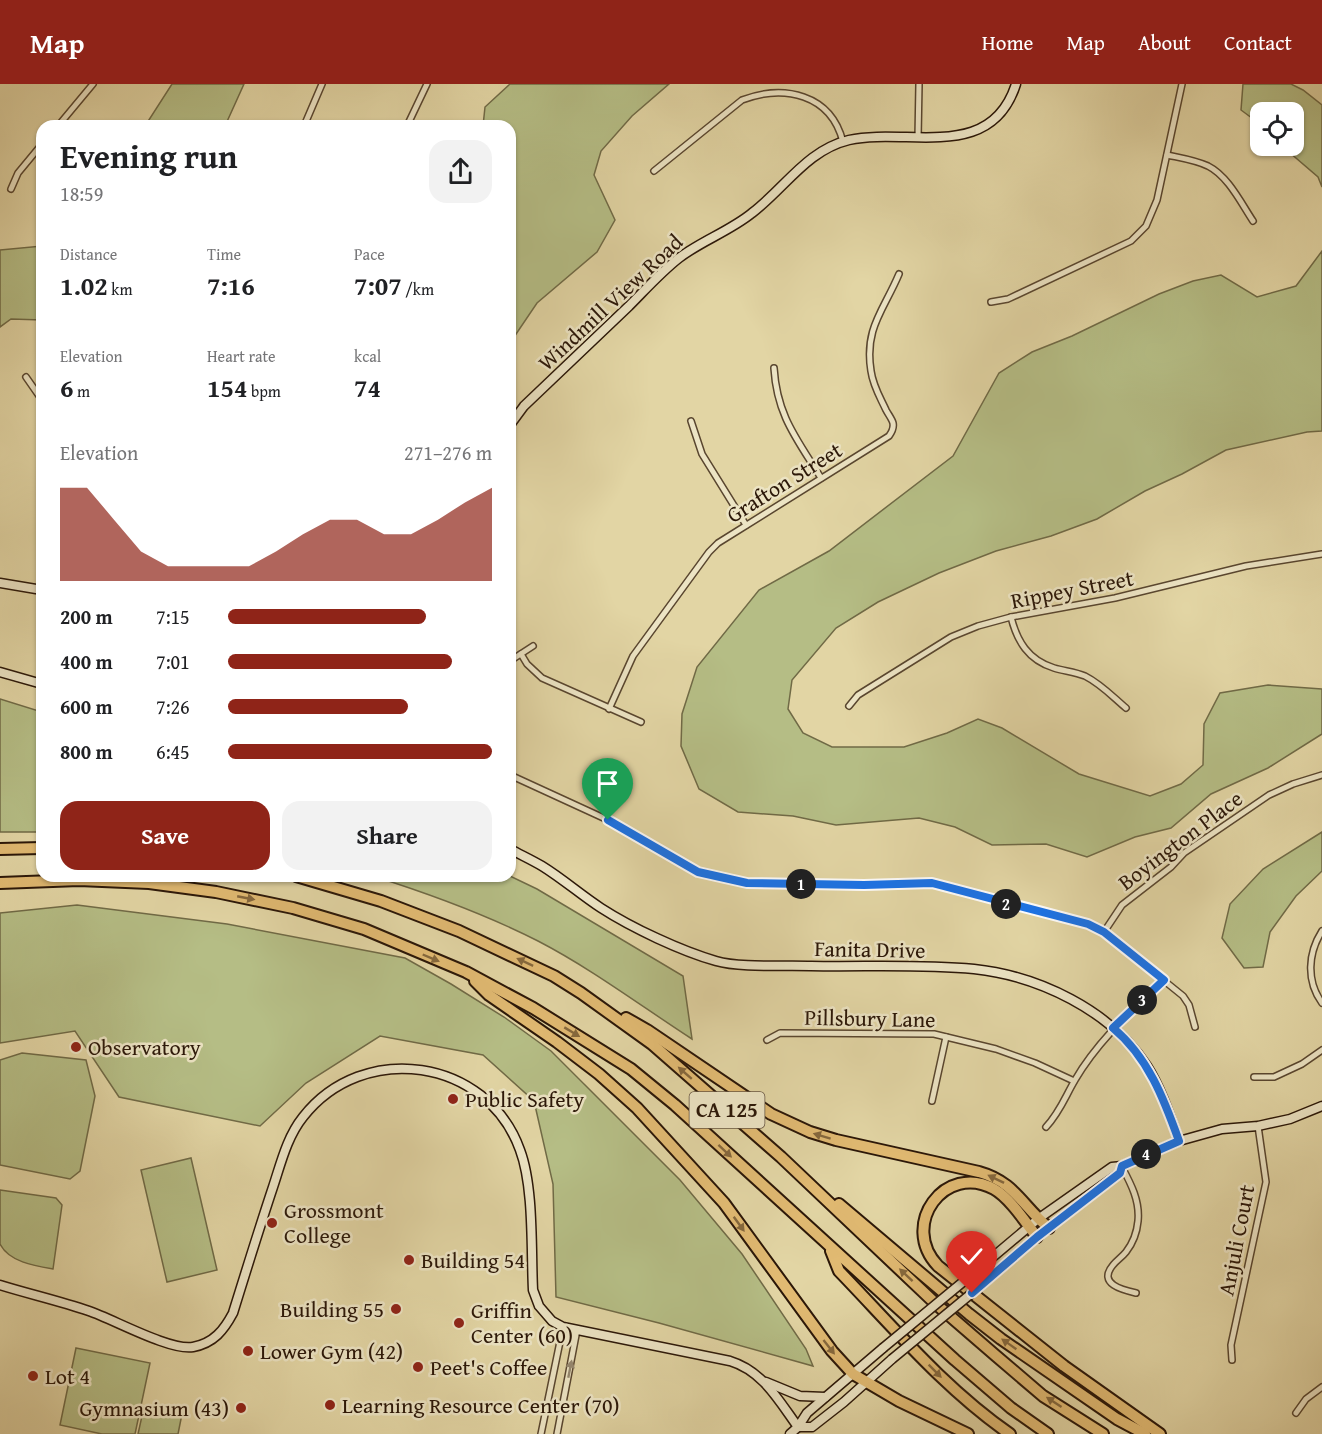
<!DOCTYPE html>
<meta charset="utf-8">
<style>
body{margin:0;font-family:"Gentium Book Plus",serif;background:#f2f2f2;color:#202124;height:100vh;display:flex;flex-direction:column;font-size:22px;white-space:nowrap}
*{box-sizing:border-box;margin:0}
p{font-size:20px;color:#757577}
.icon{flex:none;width:33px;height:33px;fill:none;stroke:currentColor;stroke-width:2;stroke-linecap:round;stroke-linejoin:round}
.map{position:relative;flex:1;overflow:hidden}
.sheet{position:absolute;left:36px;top:36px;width:480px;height:762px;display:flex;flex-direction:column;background:#fff;border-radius:18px;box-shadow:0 2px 4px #0004}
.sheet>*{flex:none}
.controls{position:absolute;left:1250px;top:18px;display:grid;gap:12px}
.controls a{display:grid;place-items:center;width:54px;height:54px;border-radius:12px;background:#fff;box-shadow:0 2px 4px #0004;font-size:30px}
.pin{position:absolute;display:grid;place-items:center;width:51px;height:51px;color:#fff;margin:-62px -26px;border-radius:50% 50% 50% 0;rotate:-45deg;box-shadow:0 0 6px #0007}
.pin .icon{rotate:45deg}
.km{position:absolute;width:30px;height:30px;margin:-15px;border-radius:50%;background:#222;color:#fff;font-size:16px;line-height:30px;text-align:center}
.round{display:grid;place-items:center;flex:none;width:63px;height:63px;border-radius:18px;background:#f2f2f2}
.head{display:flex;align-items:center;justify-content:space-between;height:102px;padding:0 24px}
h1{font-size:33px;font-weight:800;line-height:45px}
.stats{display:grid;grid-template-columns:repeat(3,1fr);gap:9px;height:102px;padding:6px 24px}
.stats div{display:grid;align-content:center}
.stats b{font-size:26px;font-weight:800}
.stats small{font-size:16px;font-weight:400}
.stats p{font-size:16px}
.chart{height:168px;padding:12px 24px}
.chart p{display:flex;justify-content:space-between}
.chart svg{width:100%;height:108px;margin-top:6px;fill:#8f2418;opacity:.7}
.action{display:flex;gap:12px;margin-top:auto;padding:12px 24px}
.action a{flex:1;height:69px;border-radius:18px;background:#8f2418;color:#fff;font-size:24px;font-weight:800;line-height:69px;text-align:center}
.action a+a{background:#f2f2f2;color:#202124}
ul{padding:0 24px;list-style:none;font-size:20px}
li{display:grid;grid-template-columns:96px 72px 1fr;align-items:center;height:45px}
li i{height:15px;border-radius:8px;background:#8f2418}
header{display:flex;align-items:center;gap:36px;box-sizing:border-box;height:84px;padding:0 30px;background:#8f2418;color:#fff}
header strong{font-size:28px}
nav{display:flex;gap:33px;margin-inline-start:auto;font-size:21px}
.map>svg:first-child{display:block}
</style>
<header>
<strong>Map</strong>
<nav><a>Home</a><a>Map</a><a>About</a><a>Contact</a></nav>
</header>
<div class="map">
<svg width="1322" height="1350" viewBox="0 0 1322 1350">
<rect width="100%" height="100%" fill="#e2d5a4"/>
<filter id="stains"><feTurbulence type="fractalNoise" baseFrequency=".00333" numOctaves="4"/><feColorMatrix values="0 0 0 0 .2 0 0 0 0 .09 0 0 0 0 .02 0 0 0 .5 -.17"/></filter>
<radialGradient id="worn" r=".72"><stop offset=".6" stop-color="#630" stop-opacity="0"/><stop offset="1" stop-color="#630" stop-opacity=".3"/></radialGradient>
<!-- green -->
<g fill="#b5bd85" stroke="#706a46" stroke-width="1.5">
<polygon points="172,0 244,0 225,42 145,42"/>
<polygon points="510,0 669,0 632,32 601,67 594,91 615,136 597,168 537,219 510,259 510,154 513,128 510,121 510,42 483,42 485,23"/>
<polygon points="1243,0 1291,0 1303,6 1322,21 1322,103 1318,93 1282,62 1293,62 1293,28 1260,28 1260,40 1241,26"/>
<polygon points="42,162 42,236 11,235 0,243 0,166"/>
<polygon points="1322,167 1322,347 1307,348 1226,366 1182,390 1145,407 1097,435 1051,452 996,467 939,489 878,518 836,544 792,596 788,625 803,649 832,663 904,663 947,649 978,635 1002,644 1079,690 1150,712 1181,700 1203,681 1204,640 1220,609 1268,601 1322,605 1322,650 1268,684 1211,710 1171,744 1135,753 1087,773 1046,760 992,761 955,743 919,734 836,741 793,732 738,728 699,705 681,662 682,630 697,583 759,506 829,467 953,372 999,289 1032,268 1072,252 1159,210 1193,197 1221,191 1257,213 1296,202"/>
<polygon points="0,615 42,628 42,748 0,748"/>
<polygon points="1322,748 1322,787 1296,812 1270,848 1263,883 1244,884 1222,854 1230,820 1263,785"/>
<path d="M373,792H510L537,805L683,892L692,955C641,922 592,885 538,857C485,830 430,810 373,792Z"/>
<polygon points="77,821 227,840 405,874 451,900 504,933 551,967 680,1096 742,1170 806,1265 813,1282 659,1239 556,1213 553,1100 534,1017 483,971 380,952 306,999 260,1042 119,1013 75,947 0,959 0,829"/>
<polygon points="22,969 86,976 95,1012 80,1087 70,1095 0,1081 0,976"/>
<polygon points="191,1074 217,1186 167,1198 141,1086"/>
<path d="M0,1106L56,1114L62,1121L53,1185C35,1182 9,1178 0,1160Z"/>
<polygon points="76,1264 150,1279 135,1350 102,1350 60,1341"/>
<polygon points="144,1323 182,1330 178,1350 138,1350"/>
</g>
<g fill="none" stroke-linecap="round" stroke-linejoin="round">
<defs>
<g id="street">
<polyline points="58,42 93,0"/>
<polyline points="304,42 322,0"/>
<polyline points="407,42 427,0"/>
<polyline points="918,54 919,0"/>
<path d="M1167,71C1181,74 1195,76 1208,82C1228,92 1241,119 1253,137"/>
<path d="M654,87L742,16C784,0 831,10 843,58"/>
<polyline points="11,105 18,89 42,60"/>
<polyline points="991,218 1008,215 1131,157 1146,142 1157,116 1182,0"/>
<path d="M774,284C777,332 797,355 821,394"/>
<polyline points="26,293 42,316"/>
<polyline points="691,337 702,370 746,441"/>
<path d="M1011,533C1017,557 1028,576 1054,584C1064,587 1075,588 1085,592C1101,600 1113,613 1126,624"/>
<polyline points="521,570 527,580 542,594 641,638"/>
<polyline points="510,577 533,562"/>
<polyline points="849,622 858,611 951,553 978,542 1011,533 1115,514 1246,482 1322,470"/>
<path d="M609,625L633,572L709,468L718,459L889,352C892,348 894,344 893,339C892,335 888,330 886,326C880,313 873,302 871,287C864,244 884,226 899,190"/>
<polyline points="510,691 608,736 698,788 747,799 864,801 932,799 1088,840 1104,848 1183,912 1189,921 1195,943"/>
<path d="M1322,847C1308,869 1306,897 1322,919"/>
<polyline points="1104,848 1122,821 1171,783 1184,769 1269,711 1293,700 1322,691"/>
<polyline points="767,956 780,949 934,950 996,965 1035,979 1074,997"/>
<polyline points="1254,993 1274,993 1302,980 1322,966"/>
<polyline points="932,1017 946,953"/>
<path d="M1046,1043C1060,1028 1065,1013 1075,996C1097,958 1132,926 1164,895"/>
<path d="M1122,1083C1131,1100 1140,1117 1138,1137C1137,1148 1133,1159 1126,1168C1122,1173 1117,1176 1113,1181C1097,1200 1123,1206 1136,1209"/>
<polyline points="1232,1276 1231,1261 1266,1098 1258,1042"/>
<polyline points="1296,1329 1306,1315 1322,1303"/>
<polyline points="541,1350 563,1243"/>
<polyline points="557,1350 577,1246"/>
</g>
<g id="secondary">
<path d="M510,341L524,322C559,289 594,255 629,222C645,206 661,188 679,174C701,157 730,147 752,129C785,104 807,66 849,56C908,43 991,79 1016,0"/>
<polyline points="0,499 42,506"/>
<polyline points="0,588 42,600"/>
<path d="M510,765C521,771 532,776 542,782C563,795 581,811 601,824C632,844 681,867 716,877C740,884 784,881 811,882C865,883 920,880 974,885C1039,892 1110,926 1147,982C1161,1004 1170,1032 1179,1057"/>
<polyline points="975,1188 1038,1135 1112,1083 1122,1082 1179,1057 1222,1045 1258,1042 1290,1035 1322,1022"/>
<path d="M0,1201C29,1210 60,1217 89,1227C113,1235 170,1267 193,1263C214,1259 224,1246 233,1229C246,1187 259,1145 273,1103C281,1079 287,1053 303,1033C363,956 487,974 520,1066C534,1103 531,1166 533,1206L539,1222L552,1237L563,1243L730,1277C763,1287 779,1317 798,1343"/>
<polyline points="972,1209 1037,1153 1120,1089 1122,1082"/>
<polyline points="766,1298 800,1312 825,1313"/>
<polyline points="798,1343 812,1343 844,1318 892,1275"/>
<polyline points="790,1350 798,1343 807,1329 883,1264"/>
</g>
<g id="highway">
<polyline points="0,765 42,764"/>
<polyline points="296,792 381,817 459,847 554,892 581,909 652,960 781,1073 936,1220 995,1271 1043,1312 1103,1350"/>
<polyline points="0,799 79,796 149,799 216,808 293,824 364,845 466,888 533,924 631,985 675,1021 955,1276 1011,1324 1048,1350"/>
<polyline points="475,897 489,911 557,958 599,990 637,1024 724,1119 832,1267 853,1290 899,1317 968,1350"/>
<path d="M626,934L647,946L771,1030L810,1048L836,1056L979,1088C1015,1098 1022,1122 1049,1144"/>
<polyline points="839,1120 969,1230 1001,1255 1117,1335 1145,1350"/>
<path d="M1037,1153C1026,1139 1010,1114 994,1105C945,1078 899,1141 938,1182L1064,1282L1160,1350"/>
<path d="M831,1167L839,1187C894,1244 945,1305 1010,1350"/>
</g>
</defs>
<!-- street casing -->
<use href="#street" stroke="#59462f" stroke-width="8"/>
<!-- secondary casing -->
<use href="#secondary" stroke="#2b1708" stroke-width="11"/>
<!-- highway casing -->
<use href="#highway" stroke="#2b1708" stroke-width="14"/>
<!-- street -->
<use href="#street" stroke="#ece4c4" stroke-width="5"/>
<!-- secondary -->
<use href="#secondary" stroke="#ece4c4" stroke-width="8"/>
<!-- highway -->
<use href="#highway" stroke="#e1ba72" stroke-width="10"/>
<defs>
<g id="secondary-bridge">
<polyline points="883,1264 975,1188"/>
<polyline points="892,1275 972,1209"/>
</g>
</defs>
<!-- secondary-bridge casing -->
<use href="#secondary-bridge" stroke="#2b1708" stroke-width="11" stroke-linecap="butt"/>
<!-- secondary-bridge -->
<use href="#secondary-bridge" stroke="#ece4c4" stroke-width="8"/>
</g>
<!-- one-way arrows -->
<defs><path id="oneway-solid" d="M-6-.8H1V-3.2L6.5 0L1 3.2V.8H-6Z" transform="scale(1.5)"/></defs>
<g fill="#86683d">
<use href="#oneway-solid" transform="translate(246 814) rotate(11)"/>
<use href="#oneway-solid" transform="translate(431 874) rotate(23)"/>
<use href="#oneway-solid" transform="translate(525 878) rotate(-155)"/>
<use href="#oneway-solid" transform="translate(572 948) rotate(31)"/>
<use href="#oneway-solid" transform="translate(685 989) rotate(-139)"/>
<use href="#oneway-solid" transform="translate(822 1052) rotate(-163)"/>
<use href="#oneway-solid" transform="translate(725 1067) rotate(43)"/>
<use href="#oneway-solid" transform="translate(996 1095) rotate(-154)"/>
<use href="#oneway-solid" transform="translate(739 1140) rotate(54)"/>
<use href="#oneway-solid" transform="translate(906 1191) rotate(-137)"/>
<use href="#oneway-solid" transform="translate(1009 1260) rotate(-145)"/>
<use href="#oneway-solid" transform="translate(829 1263) rotate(52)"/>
<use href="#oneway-solid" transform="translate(935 1287) rotate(45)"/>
<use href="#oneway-solid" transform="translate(1054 1318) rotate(-147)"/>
</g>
<use fill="#95886f" href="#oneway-solid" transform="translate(570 1285) rotate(-79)"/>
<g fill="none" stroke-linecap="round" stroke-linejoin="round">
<defs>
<path id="route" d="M608,736L698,788L747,799L864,801L932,799L1088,840L1104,848L1164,896L1113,944C1148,973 1164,1015 1179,1057L1122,1082L1120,1089L1037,1153L972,1209"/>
</defs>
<!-- route casing -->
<use href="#route" stroke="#fff" stroke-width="12"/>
<!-- route -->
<use href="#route" stroke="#1a73e8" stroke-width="8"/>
</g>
<!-- markers -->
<g fill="#8f2418" stroke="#ece4c4" stroke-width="2">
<circle cx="76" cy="963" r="6"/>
<circle cx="453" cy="1015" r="6"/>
<circle cx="272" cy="1139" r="6"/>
<circle cx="409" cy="1176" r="6"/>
<circle cx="396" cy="1225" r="6"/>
<circle cx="459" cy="1239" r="6"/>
<circle cx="248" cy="1267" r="6"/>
<circle cx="418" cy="1283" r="6"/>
<circle cx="33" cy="1292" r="6"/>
<circle cx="330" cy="1321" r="6"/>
<circle cx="241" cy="1324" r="6"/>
</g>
<g text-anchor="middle" stroke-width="5" stroke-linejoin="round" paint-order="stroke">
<!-- shield labels -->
<rect fill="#ece4c4" stroke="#655440" stroke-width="1.5" x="689.5" y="1008" width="75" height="36" rx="4.5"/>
<g font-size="21" font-weight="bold" fill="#2b1708">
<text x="727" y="1033">CA 125</text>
</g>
<!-- street labels -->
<g font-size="22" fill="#2b1708" stroke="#ece4c4">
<text transform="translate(610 218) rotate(-43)" y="8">Windmill View Road</text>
<text transform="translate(784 398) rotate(-32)" y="8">Grafton Street</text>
<text transform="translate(1072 505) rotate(-11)" y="8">Rippey Street</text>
<text transform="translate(1180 756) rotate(-37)" y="8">Boyington Place</text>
<text transform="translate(870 865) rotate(1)" y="8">Fanita Drive</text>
<text transform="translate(870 934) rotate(1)" y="8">Pillsbury Lane</text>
<text transform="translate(1236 1156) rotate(-79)" y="8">Anjuli Court</text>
</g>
<!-- poi labels -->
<g font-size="22" fill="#2b1708" stroke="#ece4c4" text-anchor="start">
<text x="88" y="971">Observatory</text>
<text x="465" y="1023">Public Safety</text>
<text x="284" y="1134">Grossmont<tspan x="284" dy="25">College</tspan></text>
<text x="421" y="1184">Building 54</text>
<text x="384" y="1233" text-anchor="end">Building 55</text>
<text x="471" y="1234">Griffin<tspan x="471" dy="25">Center (60)</tspan></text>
<text x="260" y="1275">Lower Gym (42)</text>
<text x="430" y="1291">Peet's Coffee</text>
<text x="45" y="1300">Lot 4</text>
<text x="342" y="1329">Learning Resource Center (70)</text>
<text x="229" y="1332" text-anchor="end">Gymnasium (43)</text>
</g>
</g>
<rect width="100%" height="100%" filter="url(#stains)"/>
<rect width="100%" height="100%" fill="url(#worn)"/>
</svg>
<div class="controls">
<a><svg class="icon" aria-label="locate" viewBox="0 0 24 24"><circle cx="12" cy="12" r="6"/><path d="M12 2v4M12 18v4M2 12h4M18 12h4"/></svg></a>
</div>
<div class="pin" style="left:608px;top:736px;background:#1e9e55"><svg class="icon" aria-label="arrive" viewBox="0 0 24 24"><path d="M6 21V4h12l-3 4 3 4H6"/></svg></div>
<div class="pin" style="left:972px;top:1209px;background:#d93025"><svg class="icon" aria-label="check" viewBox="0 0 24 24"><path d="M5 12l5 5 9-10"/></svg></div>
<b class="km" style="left:801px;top:800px">1</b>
<b class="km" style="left:1006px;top:820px">2</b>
<b class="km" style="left:1142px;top:916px">3</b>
<b class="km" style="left:1146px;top:1070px">4</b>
<section class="sheet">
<div class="head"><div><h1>Evening run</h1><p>18:59</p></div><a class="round"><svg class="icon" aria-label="share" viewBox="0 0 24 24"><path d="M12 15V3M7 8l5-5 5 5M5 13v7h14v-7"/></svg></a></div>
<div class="stats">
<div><p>Distance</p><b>1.02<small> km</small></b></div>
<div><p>Time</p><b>7:16</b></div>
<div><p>Pace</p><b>7:07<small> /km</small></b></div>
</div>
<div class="stats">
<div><p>Elevation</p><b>6<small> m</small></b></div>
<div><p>Heart rate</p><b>154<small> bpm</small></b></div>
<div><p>kcal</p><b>74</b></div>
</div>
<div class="chart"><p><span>Elevation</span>271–276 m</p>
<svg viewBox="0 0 160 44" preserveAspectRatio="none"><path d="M0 44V6L10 6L20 19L30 32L40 38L50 38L60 38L70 38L80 32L90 25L100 19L110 19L120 25L130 25L140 19L150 12L160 6V44z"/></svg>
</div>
<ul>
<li><b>200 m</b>7:15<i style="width:75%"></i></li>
<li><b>400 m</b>7:01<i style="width:85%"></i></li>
<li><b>600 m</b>7:26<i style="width:68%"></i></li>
<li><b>800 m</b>6:45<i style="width:100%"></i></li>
</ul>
<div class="action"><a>Save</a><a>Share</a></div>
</section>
</div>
